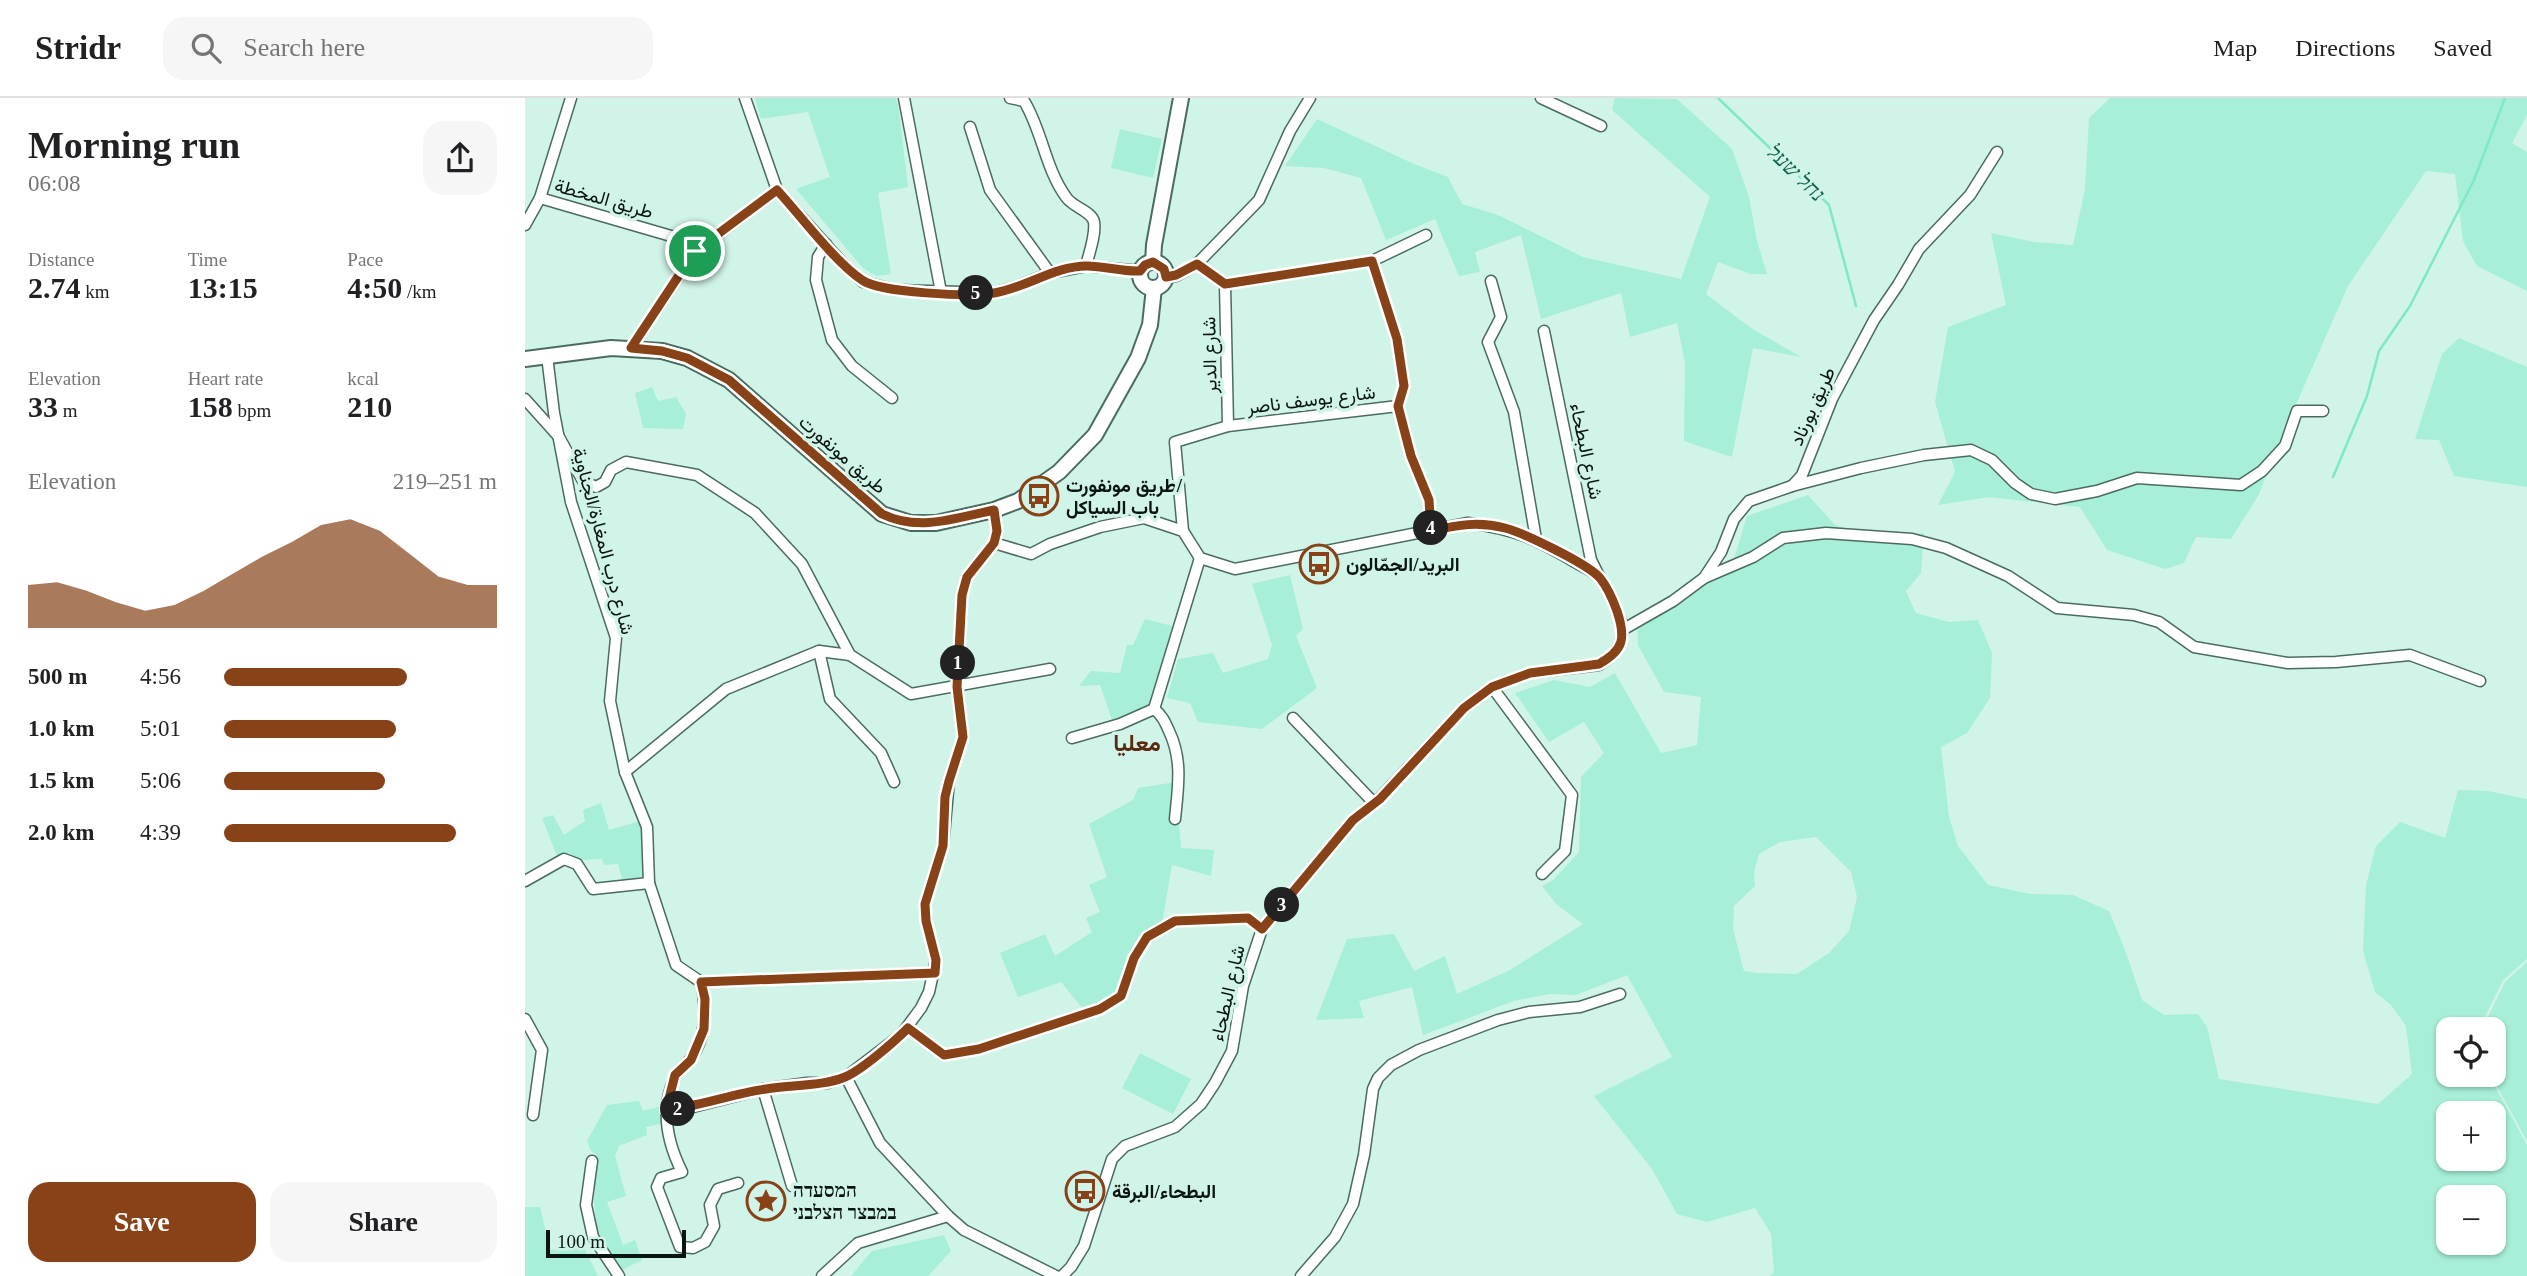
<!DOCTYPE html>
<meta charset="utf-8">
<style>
body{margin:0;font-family:"Times New Roman",Vazirmatn,Heebo,serif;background:#f6f6f6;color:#202124;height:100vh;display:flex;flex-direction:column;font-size:26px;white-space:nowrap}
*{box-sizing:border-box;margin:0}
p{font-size:23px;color:#757577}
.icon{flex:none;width:38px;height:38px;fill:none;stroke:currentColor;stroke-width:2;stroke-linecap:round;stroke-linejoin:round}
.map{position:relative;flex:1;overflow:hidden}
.drawer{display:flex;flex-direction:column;background:#fff;width:525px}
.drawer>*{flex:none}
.controls{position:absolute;left:1911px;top:919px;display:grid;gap:14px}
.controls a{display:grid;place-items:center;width:70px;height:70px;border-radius:14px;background:#fff;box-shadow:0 2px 5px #0004;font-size:35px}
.scale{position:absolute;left:21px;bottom:18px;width:140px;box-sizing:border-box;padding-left:7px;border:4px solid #091511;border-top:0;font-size:19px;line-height:24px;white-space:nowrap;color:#091511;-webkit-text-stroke:5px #d1f4e8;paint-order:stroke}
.pin{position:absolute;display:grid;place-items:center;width:60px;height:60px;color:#fff;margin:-30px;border:4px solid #fff;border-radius:50%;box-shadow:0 2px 7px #0007}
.km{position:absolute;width:35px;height:35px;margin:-18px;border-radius:50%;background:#222;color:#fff;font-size:19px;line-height:35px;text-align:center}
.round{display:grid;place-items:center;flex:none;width:74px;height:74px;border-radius:21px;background:#f6f6f6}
.overview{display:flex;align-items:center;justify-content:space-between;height:119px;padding:0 28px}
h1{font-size:38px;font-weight:600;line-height:52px}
.metrics{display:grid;grid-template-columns:repeat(3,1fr);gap:10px;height:119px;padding:7px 28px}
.metrics div{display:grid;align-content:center}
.metrics b{font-size:30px;font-weight:600}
.metrics small{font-size:19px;font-weight:400}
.metrics p{font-size:19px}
.chart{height:196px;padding:14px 28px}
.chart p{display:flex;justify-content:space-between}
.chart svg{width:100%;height:126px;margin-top:7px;fill:#874218;opacity:.7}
.button{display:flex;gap:14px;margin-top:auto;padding:14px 28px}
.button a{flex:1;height:80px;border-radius:21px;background:#874218;color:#fff;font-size:28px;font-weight:600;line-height:80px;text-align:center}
.button a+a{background:#f6f6f6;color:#202124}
ul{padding:0 28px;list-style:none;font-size:23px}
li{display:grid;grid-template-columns:112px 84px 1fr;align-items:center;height:52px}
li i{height:18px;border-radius:9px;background:#874218}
header{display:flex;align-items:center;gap:42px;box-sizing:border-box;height:98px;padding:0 35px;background:#fff;border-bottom:2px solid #e0e0e0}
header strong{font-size:33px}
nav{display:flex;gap:38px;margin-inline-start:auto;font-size:24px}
.search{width:490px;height:63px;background:#f6f6f6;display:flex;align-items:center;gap:18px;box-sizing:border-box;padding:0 24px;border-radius:21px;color:#757577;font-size:26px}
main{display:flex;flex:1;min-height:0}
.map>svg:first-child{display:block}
</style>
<header>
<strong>Stridr</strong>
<div class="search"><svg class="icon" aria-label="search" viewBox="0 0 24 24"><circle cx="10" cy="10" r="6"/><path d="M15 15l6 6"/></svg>Search here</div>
<nav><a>Map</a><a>Directions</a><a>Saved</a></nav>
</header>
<main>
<section class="drawer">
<div class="overview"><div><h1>Morning run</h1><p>06:08</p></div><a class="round"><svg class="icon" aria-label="share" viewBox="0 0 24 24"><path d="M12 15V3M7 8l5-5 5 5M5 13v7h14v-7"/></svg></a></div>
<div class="metrics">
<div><p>Distance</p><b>2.74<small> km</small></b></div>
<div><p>Time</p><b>13:15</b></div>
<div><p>Pace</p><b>4:50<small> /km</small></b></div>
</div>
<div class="metrics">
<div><p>Elevation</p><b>33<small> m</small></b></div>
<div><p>Heart rate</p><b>158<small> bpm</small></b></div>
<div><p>kcal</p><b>210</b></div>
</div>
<div class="chart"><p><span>Elevation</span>219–251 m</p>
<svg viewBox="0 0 160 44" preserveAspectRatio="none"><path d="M0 44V29L10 28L20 31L30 35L40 38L50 36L60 31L70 25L80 19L90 14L100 8L110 6L120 10L130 18L140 26L150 29L160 29V44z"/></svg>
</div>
<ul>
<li><b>500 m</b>4:56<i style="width:67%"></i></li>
<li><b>1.0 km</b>5:01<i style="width:63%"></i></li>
<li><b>1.5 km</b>5:06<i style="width:59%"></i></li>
<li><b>2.0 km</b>4:39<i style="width:85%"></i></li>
</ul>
<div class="button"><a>Save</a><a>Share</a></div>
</section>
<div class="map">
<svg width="2002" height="1178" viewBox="0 0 2002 1178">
<rect width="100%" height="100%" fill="#d1f4e8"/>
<!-- green -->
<g fill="#a7efd8" fill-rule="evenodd">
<polygon points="230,0 371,0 374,14 383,89 353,95 366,176 352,178 338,170 271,91 305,79 283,14 236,21"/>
<polygon points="1090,0 1152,1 1207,51 1224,99 1232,143 1242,176 1225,176 1193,164 1181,196 1226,230 1276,259 1228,250 1207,359 1159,343 1160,265 1152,225 1105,239 1096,195 1016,221 996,137 950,154 955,174 934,178 910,121 861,142 836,80 799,70 760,68 792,21 889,66 923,79 937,106 973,117 1058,159 1156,181 1185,99 1087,12"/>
<polygon points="1585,0 2002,0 2002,17 1987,45 2002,54 2002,193 1952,168 1938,143 1930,76 1901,73 1823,188 1755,343 1734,396 1706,441 1671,439 1659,465 1640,471 1582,452 1555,409 1464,399 1413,407 1430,374 1410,304 1423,229 1481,207 1466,135 1509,144 1548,147 1560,91 1564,20"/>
<polygon points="595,31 637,41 628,80 586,70"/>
<polygon points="1934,240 2002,269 2002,389 1929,378 1914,342 1890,341 1917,256"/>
<polygon points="127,289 133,303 151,299 161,316 158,331 118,330 110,295"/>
<path d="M1283,397L1309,426L1346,441L1399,435L1396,475L1381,493L1391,515L1424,524L1453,522L1467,555L1465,600L1442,635L1416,649L1424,719L1433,748L1463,787L1505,796L1548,797L1584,813L1600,852L1617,902L1639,917L1673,916L1682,929L1694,981L1853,1006L1887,976L1881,928L1866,907L1850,894L1838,853L1841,787L1851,748L1875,724L1920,740L1933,692L1963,693L2002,701V861L1978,882L1954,931H1923V976L1964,977L2002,1047V1178H1244L1249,1174L1246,1136L1230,1110L1182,1124L1152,1116L1127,1071L1069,998L1147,959L1102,877L1051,897L1025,896L989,903L898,937L887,889L834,903L839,920L791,922L822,841L869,836L889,873L920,858L932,896L985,872L1058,826L1031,806L1017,788L1028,782L1054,754L1056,679L1079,655L1059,624L1024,644L990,595L1029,582L1065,589L1090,575L1136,655L1172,647L1176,599L1139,594L1113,547L1112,525L1208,464L1222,418ZM1291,739L1326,774L1332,799L1324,833L1304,855L1272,876L1233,875L1219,873L1208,831L1209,808L1230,788L1229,774L1234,756L1255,744ZM1923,1015H1969V1060H1923ZM1923,1099H1969V1144H1923Z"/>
<polygon points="765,477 778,531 771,538 792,590 737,631 673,624 665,605 642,600 653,561 688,555 698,575 743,561 747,547 727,486"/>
<polygon points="620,521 651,529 627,606 616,614 587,622 575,587 554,588 566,573 595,575 602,547 608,547"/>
<path d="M651,684L656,750L689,752L686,778L647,767L637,825C619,836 606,852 598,871C595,878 595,886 591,892C585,903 568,907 558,911L536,884L493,899L475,855L520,836L530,858L567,834L561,820L575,814L564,787L582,779L564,726L608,702L613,690Z"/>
<polygon points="76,705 84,732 115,723 122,777 98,784 93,766 79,767 77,761 57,762 44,755 32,758 17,720 28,717 39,737 60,723 58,712"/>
<polygon points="2002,864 2002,1043 1966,977 1969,976 1969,931 1957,931 1980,884"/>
<polygon points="615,955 666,981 648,1016 597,990"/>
<polygon points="114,1003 118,1013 137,1008 139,1025 121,1029 122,1037 94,1048 90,1058 101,1098 82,1104 98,1147 110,1142 117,1162 97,1172 72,1136 69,1102 72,1057 66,1053 62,1043 82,1007"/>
<polygon points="0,1109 15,1109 25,1152 59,1150 73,1178 0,1178"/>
<polygon points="419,1137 426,1153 403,1178 326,1178 347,1153"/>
</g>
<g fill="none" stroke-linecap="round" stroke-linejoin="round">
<!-- stream -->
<g stroke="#7ee8c9" stroke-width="2.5">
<polyline points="1193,0 1304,107 1331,208"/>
<polyline points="1808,379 1842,298 1854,253 1885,208 1949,82 1980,0"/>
</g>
<defs>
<g id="minor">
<polyline points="220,0 252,92 321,169 338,184 371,192 469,195 493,188 525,175 561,168 616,173"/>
<polyline points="379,0 416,194"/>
<path d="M485,0L499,3C517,32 520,70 541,99C547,109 567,113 569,124C571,137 564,155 561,168"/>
<polyline points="1016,0 1076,28"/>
<polyline points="445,29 465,92 525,175"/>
<polyline points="15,100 153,140 170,154"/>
<polyline points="0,127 15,100 46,0"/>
<polyline points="301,146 293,159 291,182 307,242 327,268 367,300"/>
<polyline points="847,163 872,241 879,288 873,308 886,358 904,402 906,433"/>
<polyline points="672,166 700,186 847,163 901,137"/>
<polyline points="641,179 651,178 672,166 734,102 765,33 785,0"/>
<polyline points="966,183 976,219 963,244 989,314 1011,441"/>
<polyline points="700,186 703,328"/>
<polyline points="1019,233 1066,462 1074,478"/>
<polyline points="106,250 170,154 252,92"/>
<polyline points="22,258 29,315 46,404 91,540 85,603 100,674 122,729 124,785 151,867 176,884 410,875"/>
<polyline points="0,301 34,339 58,383 71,389 80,384 86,372 101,364 172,377 230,415 277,466 325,557 386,596 525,571"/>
<polyline points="1267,388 1336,370 1399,357 1446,352 1467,362 1490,385 1506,396 1530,401 1572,393 1612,380 1716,387 1737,373 1760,348 1772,313 1798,313"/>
<polyline points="658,433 650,344 703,328 873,308"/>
<path d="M469,445L506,456L525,446L575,429L619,420L658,433L675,460L710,471L943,425C989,431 1007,439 1048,463C1056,468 1069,473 1075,480C1084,491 1089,505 1094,519C1102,541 1094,555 1074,567L1005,575L967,589L939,610L855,700L828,722L737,831L718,888L707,953L690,985L676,1006L650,1029L600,1048L587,1061L559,1148L546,1169L537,1178"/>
<polyline points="1179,480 1228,459 1258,440 1301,435 1387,441 1421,450 1483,478 1532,510 1609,517 1634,524 1669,549 1763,565 1811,564 1885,557 1955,583"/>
<polyline points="1099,531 1148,503 1179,480 1196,454 1209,421 1224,403 1267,388 1277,377 1307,301 1349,222 1373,187 1394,151 1445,97 1472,54"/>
<polyline points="294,553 305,601 356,655 369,684"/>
<polyline points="967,589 1047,697 1040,753 1017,776"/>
<path d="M629,611C637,617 640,624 644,633C658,662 653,690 650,721"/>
<polyline points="768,620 849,705"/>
<polyline points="547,640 595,626 629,611 675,460"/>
<polyline points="100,674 201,591 294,553 325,557"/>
<polyline points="0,783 39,761 52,766 68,791 124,785"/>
<path d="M176,884C182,910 182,941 164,963C160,969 152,973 150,979C135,1011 142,1044 157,1074L136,1080L132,1089L155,1149L168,1150L180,1144L189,1128L185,1107L193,1091L213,1085"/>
<polyline points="0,921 17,952 8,1017"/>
<polyline points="383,930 419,957 454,951 575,911 596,898 609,860 622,839 650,823 723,820 737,831"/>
<polyline points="321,979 355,1045 423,1118 439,1132 531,1178"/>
<polyline points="238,991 267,1088"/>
<polyline points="141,1012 164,1010 238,991 282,985 302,985 321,979 376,937 396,910 404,894 411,862 401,823 400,806 418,748 424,683 438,639 432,589 437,497 442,479 469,445 472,433 469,412"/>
<polyline points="67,1063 61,1107 68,1139 94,1178"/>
<polyline points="297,1178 333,1145 423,1118"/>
<polyline points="776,1178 810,1139 828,1106 839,1057 848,991 853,980 866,967 894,952 973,922 1004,914 1055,909 1095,896"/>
</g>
<g id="secondary">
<polyline points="628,164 629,147 656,0"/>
<circle cx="628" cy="177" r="13"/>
<polyline points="0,261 86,250 137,253 162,260 204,282 357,416 386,425 411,425 469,412 493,403 534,374 570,337 613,260 625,227 629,190"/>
</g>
</defs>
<!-- minor casing -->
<use href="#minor" stroke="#4b6b61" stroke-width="13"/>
<!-- secondary casing -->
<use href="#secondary" stroke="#4b6b61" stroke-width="18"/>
<!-- minor -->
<use href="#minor" stroke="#fff" stroke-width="10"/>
<!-- secondary -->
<use href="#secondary" stroke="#fff" stroke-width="14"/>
</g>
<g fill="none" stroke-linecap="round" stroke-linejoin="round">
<defs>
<path id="route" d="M252,92C276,118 309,163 337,182C355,195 446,199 469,195C501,190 529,168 562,168C580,168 597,174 615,173L620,167L628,164L639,171L641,179L651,177L672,166L700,186L847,163L872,241L879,288L873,308L886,358L904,402L906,433C933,427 953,423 980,430C999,435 1063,466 1075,480C1083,490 1088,502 1092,513C1101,540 1099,552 1074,566L1005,575L967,589L939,610L855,701L828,722L737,831L723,820L650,823L622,839L609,860L596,898L575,911L454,951L419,957L383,930C370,943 337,972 320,979C299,988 265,987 241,991C207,996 175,1008 141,1012L150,977L166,962L179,931L180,901L176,884L410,875L411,862L401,823L400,806L418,748L420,699L424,683L438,639L432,589L437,497L442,479L469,445L472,433L469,412C431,420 394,434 357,416L204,282L162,260L137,253L106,250L170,153Z"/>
</defs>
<!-- route casing -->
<use href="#route" stroke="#fff" stroke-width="14"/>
<!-- route -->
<use href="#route" stroke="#874218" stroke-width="9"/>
</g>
<!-- icons -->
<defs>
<symbol id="bus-ring" viewBox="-11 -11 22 22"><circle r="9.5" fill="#d1f4e8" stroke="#874218" stroke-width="1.5"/><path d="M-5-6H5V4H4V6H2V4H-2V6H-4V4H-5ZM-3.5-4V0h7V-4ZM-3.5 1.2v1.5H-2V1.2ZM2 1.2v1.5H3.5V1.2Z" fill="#874218"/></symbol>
<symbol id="sight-ring" viewBox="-11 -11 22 22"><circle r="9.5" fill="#d1f4e8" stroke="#874218" stroke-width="1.5"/><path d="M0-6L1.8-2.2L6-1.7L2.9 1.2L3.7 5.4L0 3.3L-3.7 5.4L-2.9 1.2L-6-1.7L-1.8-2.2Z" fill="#874218"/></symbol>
</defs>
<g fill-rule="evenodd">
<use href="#bus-ring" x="492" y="376" width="44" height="44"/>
<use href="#bus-ring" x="772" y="444" width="44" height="44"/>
<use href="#bus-ring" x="538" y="1071" width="44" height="44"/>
<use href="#sight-ring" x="219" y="1081" width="44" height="44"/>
</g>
<g text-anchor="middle" stroke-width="7" stroke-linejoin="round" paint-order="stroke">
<!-- street labels -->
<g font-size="19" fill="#091511" stroke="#d1f4e8">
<text transform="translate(79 100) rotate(16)" y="7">طريق المخطة</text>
<text transform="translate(684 257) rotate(-91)" y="7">شارع الدير</text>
<text transform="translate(786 301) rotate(-7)" y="7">شارع يوسف ناصر</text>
<text transform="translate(1287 308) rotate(-66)" y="7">طريق بورناد</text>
<text transform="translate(1062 353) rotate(78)" y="7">شارع البطحاء</text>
<text transform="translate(318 356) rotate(41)" y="7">طريق مونفورت</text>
<text transform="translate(79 443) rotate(75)" y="7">شارع درب المغارة/الجناوية</text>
<text transform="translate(702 895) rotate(-77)" y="7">شارع البطحاء</text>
</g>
<!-- poi labels -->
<g font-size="19" font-weight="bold" fill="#091511" stroke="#d1f4e8" text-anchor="start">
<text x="541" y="394">طريق مونفورت/<tspan x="541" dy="22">باب السياكل</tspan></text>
<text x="821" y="473">البريد/الجمّالون</text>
<text x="268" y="1099">המסעדה<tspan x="268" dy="22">במבצר הצלבני</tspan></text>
<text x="587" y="1100">البطحاء/البرقة</text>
</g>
<!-- water labels -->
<g font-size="21" font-style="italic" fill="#0c6450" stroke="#d1f4e8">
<text transform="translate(1271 75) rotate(44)" y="7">נחל שעל</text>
</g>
<!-- quarter labels -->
<g font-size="23" font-weight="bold" fill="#5a2b0e" stroke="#d1f4e8">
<text x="612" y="653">معليا</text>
</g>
</g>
</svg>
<div class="controls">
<a><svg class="icon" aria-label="locate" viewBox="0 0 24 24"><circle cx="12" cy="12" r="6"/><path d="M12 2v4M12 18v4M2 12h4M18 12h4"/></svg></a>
<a>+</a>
<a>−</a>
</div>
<div class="scale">100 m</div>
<div class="pin" style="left:170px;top:153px;background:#1e9e55"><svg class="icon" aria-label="arrive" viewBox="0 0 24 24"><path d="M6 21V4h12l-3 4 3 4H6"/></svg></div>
<b class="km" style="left:433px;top:565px">1</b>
<b class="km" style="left:153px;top:1011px">2</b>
<b class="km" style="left:757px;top:807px">3</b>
<b class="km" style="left:906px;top:430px">4</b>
<b class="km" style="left:451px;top:195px">5</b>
</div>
</main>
